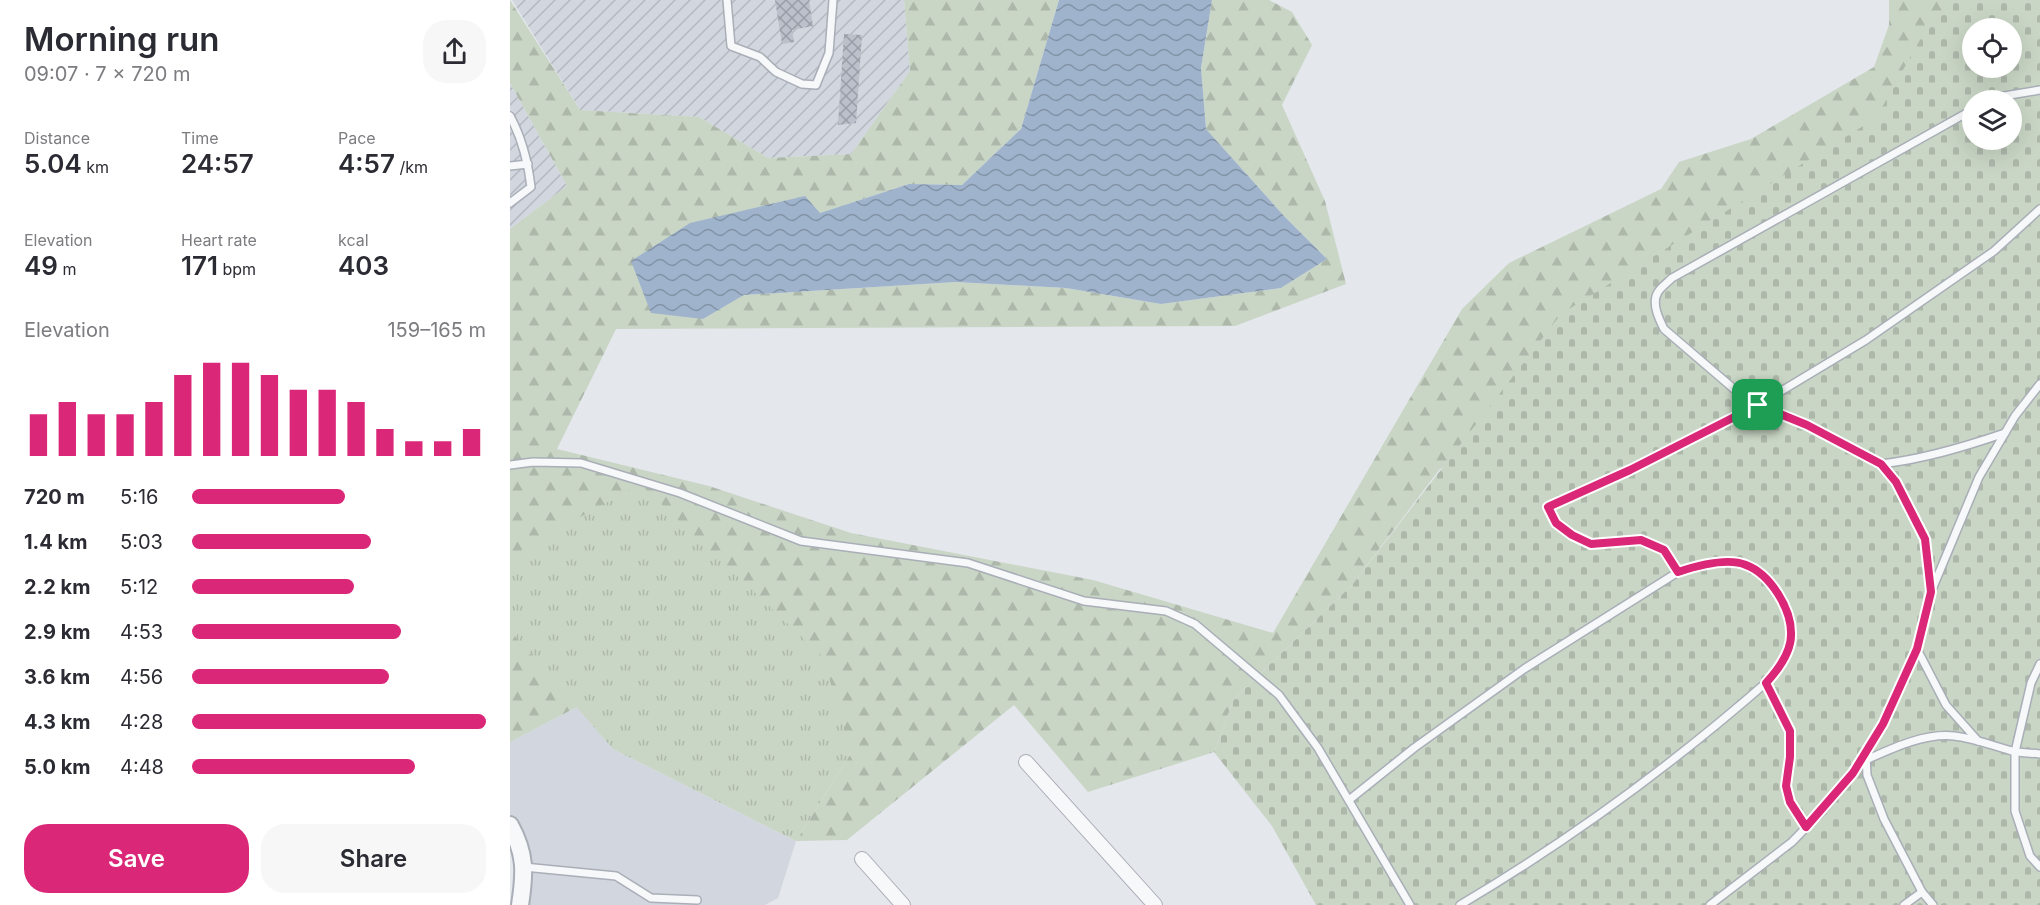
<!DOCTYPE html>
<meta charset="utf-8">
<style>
body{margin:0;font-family:Inter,sans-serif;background:#f7f7f7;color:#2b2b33;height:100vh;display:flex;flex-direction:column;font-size:22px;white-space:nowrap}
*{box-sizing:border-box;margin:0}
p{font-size:20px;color:#7c7c81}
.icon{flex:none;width:33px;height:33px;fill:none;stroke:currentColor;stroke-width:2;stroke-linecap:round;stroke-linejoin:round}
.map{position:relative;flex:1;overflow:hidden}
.sheet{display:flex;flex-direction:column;background:#fff;width:510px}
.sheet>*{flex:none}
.buttons{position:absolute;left:1452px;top:18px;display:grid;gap:12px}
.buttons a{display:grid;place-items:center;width:60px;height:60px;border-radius:50%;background:#fff;box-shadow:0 6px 24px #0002;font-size:30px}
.pin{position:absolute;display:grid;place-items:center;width:51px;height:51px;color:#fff;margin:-26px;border-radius:12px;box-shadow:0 3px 9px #0006}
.round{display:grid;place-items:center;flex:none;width:63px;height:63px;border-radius:24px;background:#f7f7f7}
.summary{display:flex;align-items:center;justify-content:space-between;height:102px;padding:0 24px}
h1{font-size:33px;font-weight:600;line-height:45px}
.stats{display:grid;grid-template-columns:repeat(3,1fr);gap:9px;height:102px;padding:6px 24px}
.stats div{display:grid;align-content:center}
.stats b{font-size:26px;font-weight:600}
.stats small{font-size:16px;font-weight:400}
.stats p{font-size:16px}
.chart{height:168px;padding:12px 24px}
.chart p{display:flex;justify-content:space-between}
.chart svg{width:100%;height:108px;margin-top:6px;stroke:#db2777;stroke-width:6}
.button{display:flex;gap:12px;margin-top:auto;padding:12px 24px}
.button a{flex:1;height:69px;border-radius:24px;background:#db2777;color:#fff;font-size:24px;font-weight:600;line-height:69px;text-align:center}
.button a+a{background:#f7f7f7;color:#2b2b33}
ul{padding:0 24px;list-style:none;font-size:20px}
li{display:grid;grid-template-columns:96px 72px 1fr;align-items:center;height:45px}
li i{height:15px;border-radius:8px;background:#db2777}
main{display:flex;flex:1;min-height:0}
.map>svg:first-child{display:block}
</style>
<main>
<section class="sheet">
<div class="summary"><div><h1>Morning run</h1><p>09:07 · 7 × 720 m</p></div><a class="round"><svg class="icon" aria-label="share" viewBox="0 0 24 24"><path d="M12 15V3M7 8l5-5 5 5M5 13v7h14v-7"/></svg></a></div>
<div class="stats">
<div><p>Distance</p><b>5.04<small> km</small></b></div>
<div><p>Time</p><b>24:57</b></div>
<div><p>Pace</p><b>4:57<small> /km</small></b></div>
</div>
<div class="stats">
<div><p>Elevation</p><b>49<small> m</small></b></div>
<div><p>Heart rate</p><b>171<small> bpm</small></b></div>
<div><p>kcal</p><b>403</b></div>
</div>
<div class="chart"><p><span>Elevation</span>159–165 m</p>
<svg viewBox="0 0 160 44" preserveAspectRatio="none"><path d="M5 44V27M15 44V22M25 44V27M35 44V27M45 44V22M55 44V11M65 44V6M75 44V6M85 44V11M95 44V17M105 44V17M115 44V22M125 44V33M135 44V38M145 44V38M155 44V33"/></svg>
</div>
<ul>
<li><b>720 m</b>5:16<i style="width:52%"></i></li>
<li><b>1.4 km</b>5:03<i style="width:61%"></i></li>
<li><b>2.2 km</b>5:12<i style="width:55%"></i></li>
<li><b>2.9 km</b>4:53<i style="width:71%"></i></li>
<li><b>3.6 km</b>4:56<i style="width:67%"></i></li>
<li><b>4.3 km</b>4:28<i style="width:100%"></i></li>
<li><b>5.0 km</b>4:48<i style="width:76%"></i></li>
</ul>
<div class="button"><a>Save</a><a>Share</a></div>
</section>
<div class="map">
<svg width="1530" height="905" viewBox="0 0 1530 905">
<defs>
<pattern id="industrial-furrows" width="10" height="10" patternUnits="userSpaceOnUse" patternTransform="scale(1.5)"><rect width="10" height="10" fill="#d2d6de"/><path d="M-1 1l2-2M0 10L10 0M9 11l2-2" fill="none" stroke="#b4b8c0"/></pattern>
<pattern id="forest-firs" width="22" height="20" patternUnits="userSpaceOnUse" patternTransform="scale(1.5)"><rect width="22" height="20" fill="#c9d6c5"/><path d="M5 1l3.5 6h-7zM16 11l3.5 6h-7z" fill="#adb8ab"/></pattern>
<pattern id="cemetery-stones" width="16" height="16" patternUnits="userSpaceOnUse" patternTransform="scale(1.5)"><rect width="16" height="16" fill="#c9d6c5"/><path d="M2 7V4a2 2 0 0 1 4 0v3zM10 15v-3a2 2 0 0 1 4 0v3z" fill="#adb8ab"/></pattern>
<pattern id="park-tufts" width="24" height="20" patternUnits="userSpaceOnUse" patternTransform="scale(1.5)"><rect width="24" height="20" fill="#c9d6c5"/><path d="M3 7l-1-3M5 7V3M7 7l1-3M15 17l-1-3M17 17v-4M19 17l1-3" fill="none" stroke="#adb8ab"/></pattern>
<pattern id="water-waves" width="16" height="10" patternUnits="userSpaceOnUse" patternTransform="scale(1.5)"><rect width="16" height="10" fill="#9fb4cc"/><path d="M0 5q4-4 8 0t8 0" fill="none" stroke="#8293a7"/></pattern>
<pattern id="building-cross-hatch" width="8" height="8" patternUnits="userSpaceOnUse" patternTransform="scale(1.5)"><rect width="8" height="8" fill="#bbc0ca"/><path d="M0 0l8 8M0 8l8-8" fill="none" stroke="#989da6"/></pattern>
</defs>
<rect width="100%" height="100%" fill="#e4e7ec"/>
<!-- built -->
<polygon fill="#d2d6de" points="67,707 103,749 286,841 268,898 255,905 10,905 0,825 0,742"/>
<!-- industrial -->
<g fill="url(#industrial-furrows)">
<polygon points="2,0 394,0 400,71 341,154 258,158 189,117 70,110"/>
<polygon points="0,83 57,186 0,229"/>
</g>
<!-- forest -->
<g fill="url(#forest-firs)">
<polygon points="0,0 70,110 189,117 258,158 341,154 400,71 394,0 549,0 511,129 452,185 399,184 310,213 193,319 234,295 446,282 556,288 651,304 771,288 817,259 774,216 696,129 691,68 702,0 759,0 782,12 802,45 772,105 815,201 836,284 725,326 106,329 47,449 199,486 341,533 583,580 763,633 952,309 999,263 1151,189 1169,162 1241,139 1364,67 1379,25 1379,0 1524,0 1462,28 1395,131 929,470 842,585 724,699 704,752 578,792 504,705 337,840 286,841 341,753 0,556 0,229 57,186 0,83"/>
<polygon points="0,629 67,707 0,742"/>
</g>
<!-- cemetery -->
<path fill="url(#cemetery-stones)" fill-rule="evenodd" d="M1445,0H1530V905H806L762,826L704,752L724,699L842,585L1051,314L1366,118L1411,38ZM1462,28H1502V68H1462ZM1462,100H1502V140H1462Z"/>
<!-- park -->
<polygon fill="url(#park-tufts)" points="130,484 313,657 341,753 286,841 103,749 4,635 0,637 0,556"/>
<!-- water -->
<polygon fill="url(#water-waves)" points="549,0 702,0 691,68 696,129 774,216 817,259 771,288 651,304 556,288 446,282 234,295 193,319 141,313 121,261 180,223 295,196 310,213 399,184 452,185 511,129"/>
<!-- building -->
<g fill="url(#building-cross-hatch)">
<polygon points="265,0 299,0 303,26 282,30 284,42 272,44"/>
<polygon points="334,34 352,35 346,123 328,125"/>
</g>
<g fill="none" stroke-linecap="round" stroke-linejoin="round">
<defs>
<g id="service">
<polyline points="217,0 221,46 250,57 266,72 292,84 306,85 319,53 323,0"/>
<polyline points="1484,100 1494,96 1530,90"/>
<path d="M0,116C12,138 18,162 21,187L0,203"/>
<polyline points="0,166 18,164"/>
<path d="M1371,464C1414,459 1454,447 1495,433"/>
<polyline points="0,465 23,462 71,463 170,493 291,541 458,563 574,601 656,611 685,624 769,695 808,748 900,905"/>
<polyline points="1168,572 1154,550 1131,540 1081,544 1062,535 1046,523 1038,507 1120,469 1248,405 1356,340 1484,251 1530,209"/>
<path d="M1421,592L1415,539L1386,482L1371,464L1297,425L1248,405L1231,395L1154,329C1149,319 1141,303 1148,292C1151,287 1158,282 1162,278L1462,110"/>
<polyline points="1407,649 1436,705 1468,741"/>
<polyline points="1530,664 1521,683 1505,752 1505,811 1520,856 1530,867"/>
<polyline points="1256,683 1280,731 1280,757 1276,786 1280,802 1296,827"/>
<polyline points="1356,756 1357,775 1374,819 1412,892 1423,905"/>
<path d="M1356,760C1383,748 1414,733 1444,736C1464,738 1483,746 1502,751C1511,753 1521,753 1530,754"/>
<path d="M839,800L904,748L1014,669L1168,572C1188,565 1210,560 1232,564C1257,568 1284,612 1281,636C1279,654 1268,668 1258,681C1162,765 1060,840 950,905"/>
<polyline points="14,867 106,876 141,898 187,900"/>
<polyline points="1200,905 1282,842 1312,811 1343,773 1373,724 1407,649 1421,592 1469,477 1505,416 1530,384"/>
<polyline points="1394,905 1412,892"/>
</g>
<g id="minor">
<polyline points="516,762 645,905"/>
<polyline points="352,859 393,905"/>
</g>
<path id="tertiary" d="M0,825C16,854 15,873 10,905"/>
</defs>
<!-- service casing -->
<use href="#service" stroke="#a9aeb7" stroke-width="10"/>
<!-- minor casing -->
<use href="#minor" stroke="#a9aeb7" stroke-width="16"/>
<!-- tertiary casing -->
<use href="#tertiary" stroke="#a9aeb7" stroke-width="20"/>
<!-- service -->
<use href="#service" stroke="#f7f8fa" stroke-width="7"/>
<!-- minor -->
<use href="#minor" stroke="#f7f8fa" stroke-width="14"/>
<!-- tertiary -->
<use href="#tertiary" stroke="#f7f8fa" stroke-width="16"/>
</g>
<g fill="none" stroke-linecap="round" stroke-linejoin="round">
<defs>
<path id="route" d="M1248,405L1297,425L1371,464L1386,482L1415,539L1421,592L1407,649L1373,724L1343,773L1296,827L1280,802L1276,786L1280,757V731L1256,683C1267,671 1281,653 1281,635C1282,609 1260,574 1236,565C1217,557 1186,566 1168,572L1154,550L1131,540L1081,544L1062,535L1046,523L1038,507L1120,470Z"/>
</defs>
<!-- route casing -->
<use href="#route" stroke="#fff" stroke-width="12"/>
<!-- route -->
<use href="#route" stroke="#db2777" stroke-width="8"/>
</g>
</svg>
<div class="buttons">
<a><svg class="icon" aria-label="locate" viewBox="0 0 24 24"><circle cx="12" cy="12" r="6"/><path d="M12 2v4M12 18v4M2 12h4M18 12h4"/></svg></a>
<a><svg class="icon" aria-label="layers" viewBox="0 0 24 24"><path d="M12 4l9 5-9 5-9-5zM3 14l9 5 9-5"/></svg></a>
</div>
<div class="pin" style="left:1248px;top:405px;background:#1e9e55"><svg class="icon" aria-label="arrive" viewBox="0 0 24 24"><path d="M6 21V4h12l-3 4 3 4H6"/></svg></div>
</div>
</main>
